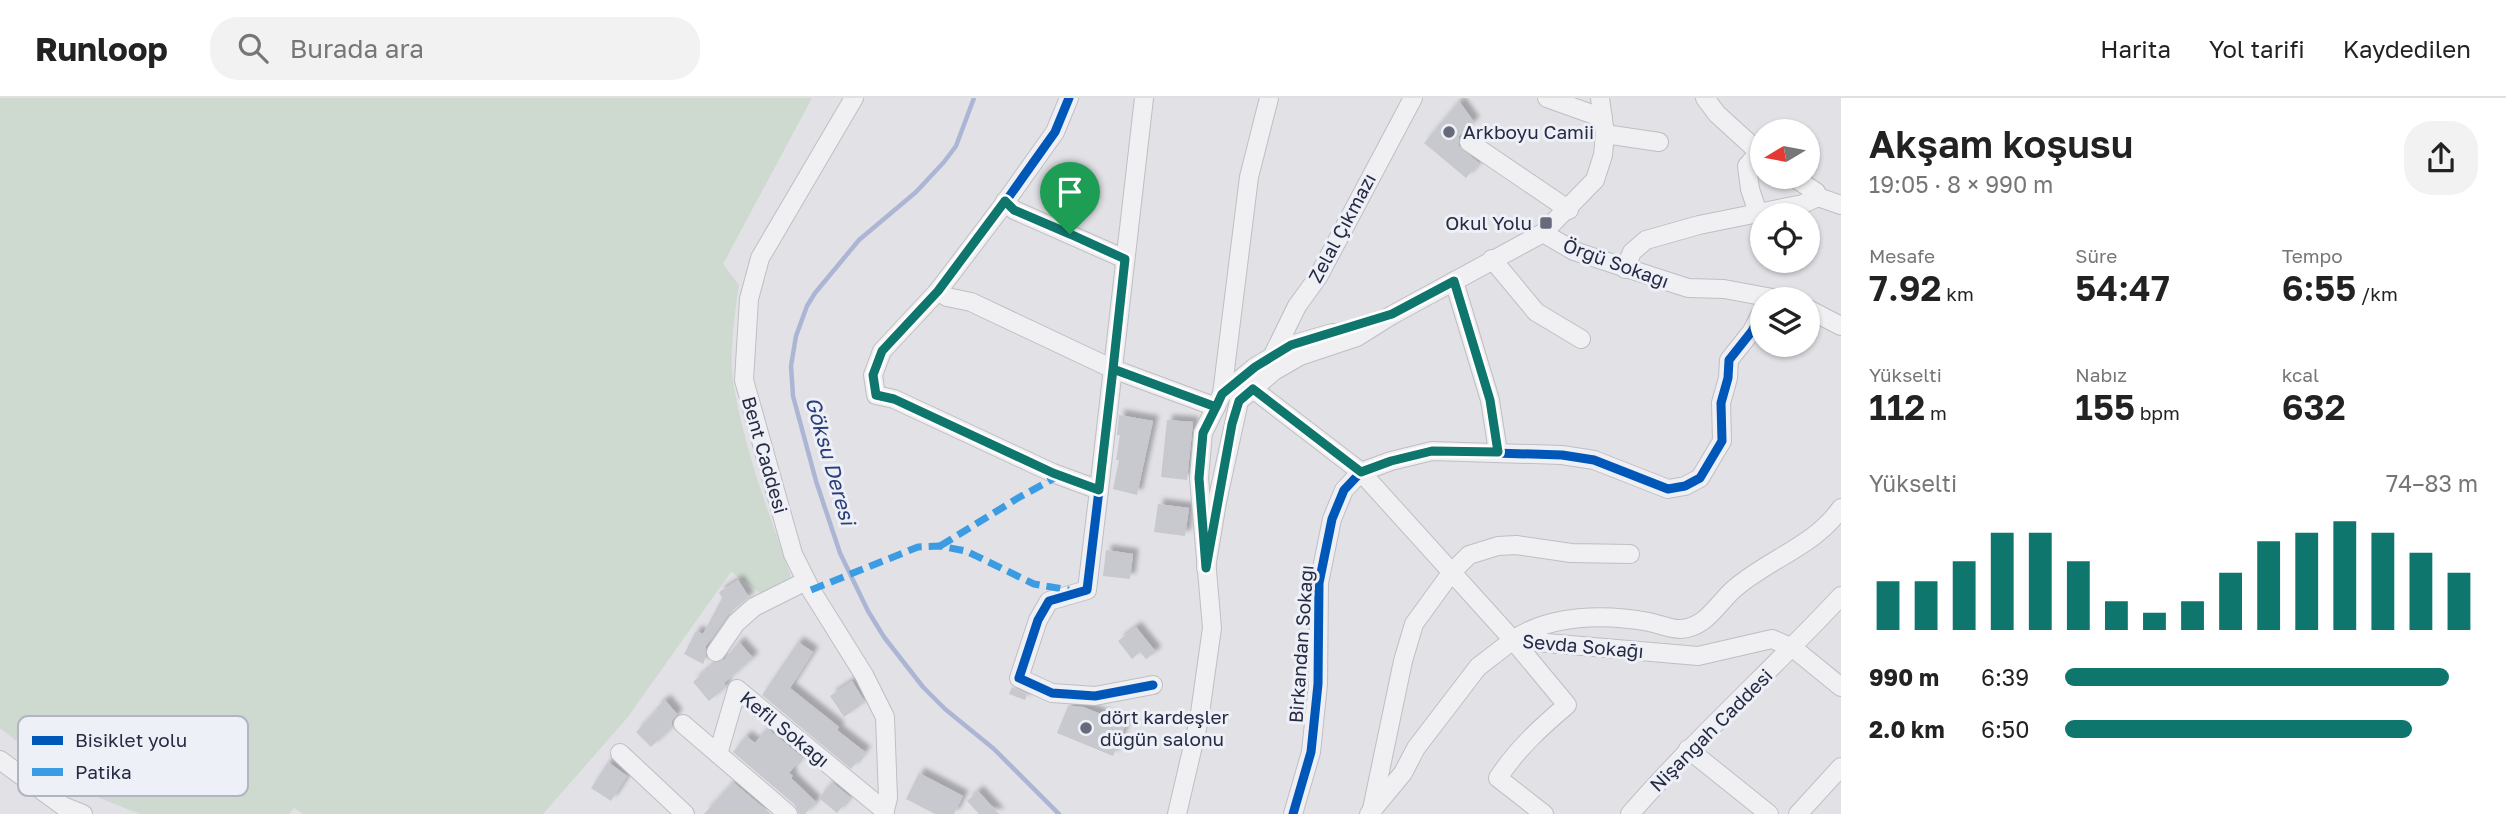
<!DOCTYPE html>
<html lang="tr">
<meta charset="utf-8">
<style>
body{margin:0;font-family:"Golos Text",sans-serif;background:#f2f2f2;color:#222;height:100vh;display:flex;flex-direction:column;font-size:26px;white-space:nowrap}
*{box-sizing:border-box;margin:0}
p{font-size:23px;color:#767676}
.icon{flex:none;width:38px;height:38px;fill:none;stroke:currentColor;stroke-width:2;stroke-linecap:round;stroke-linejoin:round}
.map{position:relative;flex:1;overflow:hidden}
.details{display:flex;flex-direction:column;background:#fff;width:665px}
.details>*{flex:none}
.needle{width:46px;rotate:260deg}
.buttons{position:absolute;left:1750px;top:21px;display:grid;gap:14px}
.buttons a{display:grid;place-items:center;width:70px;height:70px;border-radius:50%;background:#fff;box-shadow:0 2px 5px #0004;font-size:35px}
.pin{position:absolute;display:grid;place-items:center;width:60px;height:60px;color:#fff;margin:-72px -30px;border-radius:50% 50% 50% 0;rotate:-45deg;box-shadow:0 0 7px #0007}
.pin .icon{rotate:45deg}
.round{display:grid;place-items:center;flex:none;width:74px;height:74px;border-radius:28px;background:#f2f2f2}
.summary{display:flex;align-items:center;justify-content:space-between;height:119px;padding:0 28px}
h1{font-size:38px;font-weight:600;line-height:52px}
.figures{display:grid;grid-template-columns:repeat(3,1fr);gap:10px;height:119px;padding:7px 28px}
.figures div{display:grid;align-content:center}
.figures b{font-size:35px;font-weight:600}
.figures small{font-size:19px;font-weight:400}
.figures p{font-size:19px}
.chart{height:196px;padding:14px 28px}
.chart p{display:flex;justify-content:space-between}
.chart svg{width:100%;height:126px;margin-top:7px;stroke:#0f766e;stroke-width:6}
ul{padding:0 28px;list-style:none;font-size:23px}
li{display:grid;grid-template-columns:112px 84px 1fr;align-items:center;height:52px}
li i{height:18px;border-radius:9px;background:#0f766e}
header{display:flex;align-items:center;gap:42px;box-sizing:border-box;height:98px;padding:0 35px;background:#fff;border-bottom:2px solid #e0e0e0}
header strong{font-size:33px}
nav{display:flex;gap:38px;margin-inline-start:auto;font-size:24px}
.search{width:490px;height:63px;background:#f2f2f2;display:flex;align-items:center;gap:18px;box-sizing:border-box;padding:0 24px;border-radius:28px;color:#767676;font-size:26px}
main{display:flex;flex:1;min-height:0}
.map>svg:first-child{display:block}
</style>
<header>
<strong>Runloop</strong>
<div class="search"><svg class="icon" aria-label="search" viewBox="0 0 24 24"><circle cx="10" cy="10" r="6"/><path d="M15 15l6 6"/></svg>Burada ara</div>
<nav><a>Harita</a><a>Yol tarifi</a><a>Kaydedilen</a></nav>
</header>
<main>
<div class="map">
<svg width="1841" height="716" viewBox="0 0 1841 716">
<defs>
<filter id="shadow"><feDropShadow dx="5.5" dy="-5.5" stdDeviation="2" flood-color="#0004"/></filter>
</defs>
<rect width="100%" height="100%" fill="#e1e1e6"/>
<!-- green -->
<path fill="#cedad0" d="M0,0H812L723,166L739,187C735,212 729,259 733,283C744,351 769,415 791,479L762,496L731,474L627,620L543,716H303L294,710L289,716H140L77,691L0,630Z"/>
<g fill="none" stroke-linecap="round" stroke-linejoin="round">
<!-- stream -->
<polyline stroke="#acb6d4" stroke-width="4.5" points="974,0 956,48 944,64 916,94 859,142 815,195 807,208 796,238 791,268 793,298 816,383 840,455 868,513 884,539 923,589 945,611 994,651 1059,716"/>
</g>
<!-- building -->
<g fill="#c8c9cf" filter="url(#shadow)">
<polygon points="1459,3 1474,24 1459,38 1459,48 1479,65 1466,80 1424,45"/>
<polygon points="1119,317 1153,323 1137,397 1113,391 1119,362 1116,362 1120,337 1117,337"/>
<polygon points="1167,322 1193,324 1187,382 1161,379"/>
<polygon points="1158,406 1189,410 1185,438 1154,434"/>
<polygon points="1106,452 1133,456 1130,481 1103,478"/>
<polygon points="738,482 749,499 728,516 706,548 706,559 703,566 684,556 696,533 703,536 722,500 719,494"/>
<polygon points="1136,529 1156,554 1146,561 1140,554 1132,561 1118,543"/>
<polygon points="739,544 753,560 724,585 726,589 709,603 693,584 715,565 725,561"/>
<polygon points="798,544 813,554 790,590 839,629 837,632 865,654 851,671 762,597"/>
<polygon points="852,583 865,604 844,619 830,598"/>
<polygon points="1012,589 1027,596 1025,602 1009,596"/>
<polygon points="665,602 677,616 672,623 672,629 651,649 636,634 657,612 656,610"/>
<polygon points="1068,608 1083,609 1126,626 1113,658 1057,635"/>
<polygon points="767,630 802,659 789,675 793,678 791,680 816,704 805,716 799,716 795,707 733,654 746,638 755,645"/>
<polygon points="608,664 627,678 611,703 591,690"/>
<polygon points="919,675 963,698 954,716 935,716 906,701"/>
<polygon points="733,684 771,716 704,716"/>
<polygon points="832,684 850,699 837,715 819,700"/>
<polygon points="978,693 999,716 979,716 967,703"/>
</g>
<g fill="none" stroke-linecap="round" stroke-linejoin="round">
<defs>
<g id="minor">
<polyline points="854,0 760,160 749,201 744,282 793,456 811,492 864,577 885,619 888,700 884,716"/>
<polyline points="1069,0 1055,34 1001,110 938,193 882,253 873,277 876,297 894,301 1053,375 1099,392 1087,492 1049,503 1038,522 1019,580 1052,595 1095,598 1153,587"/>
<polyline points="1547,0 1603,20"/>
<polyline points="1705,0 1717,16 1762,57"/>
<polyline points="1605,36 1659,44"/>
<polyline points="1469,44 1569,112"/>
<polyline points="1818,99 1841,107"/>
<polyline points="1005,103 1014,112 1125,161"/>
<polyline points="1758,115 1750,91 1747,68 1759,54"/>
<polyline points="1543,135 1574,153 1688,190 1724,191 1778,201"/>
<polyline points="1492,161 1536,214 1581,241"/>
<polyline points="1625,171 1632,154 1646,142 1699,127 1803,106 1818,99 1816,94 1793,79"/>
<polyline points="1454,183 1490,302 1498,354"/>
<polyline points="938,193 947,199 971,204 1113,271 1216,309"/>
<polyline points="1808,211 1841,228"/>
<polyline points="1272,259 1297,208 1318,179 1413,0"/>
<path d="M1253,291L1361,374L1513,542L1567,607C1541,629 1517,651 1498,680L1544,716"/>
<polyline points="1222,296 1249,79 1269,0"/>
<polyline points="1099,392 1144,0"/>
<polyline points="1206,470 1217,404 1239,303 1274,273 1300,258 1357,239 1392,217 1543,135 1595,82 1603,57 1605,36 1600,0"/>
<path d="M1513,542C1550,516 1606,516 1649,524C1659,526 1670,531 1680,531C1706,530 1717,506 1734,491C1768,461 1815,448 1841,410"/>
<polyline points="716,554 736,525 754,509 806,483"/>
<polyline points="683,626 788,716"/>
<polyline points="1688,651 1769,716"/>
<polyline points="620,655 685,716"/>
<polyline points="718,656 737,591 885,713"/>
<polyline points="0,662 63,708 83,716"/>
<polyline points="1372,711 1403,563 1414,526 1451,475 1469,457 1498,448 1516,447 1571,455 1630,456"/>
<polyline points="1177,716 1199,622 1212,530 1199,380 1203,335 1222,296 1255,269 1291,247 1332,235"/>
<polyline points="1293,716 1311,654 1318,586 1319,485 1332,421 1344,392 1361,374 1391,363 1432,353 1562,357 1594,362 1668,391 1685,388 1700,380 1722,343 1721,305 1728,280 1729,262 1752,233 1762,214"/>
<polyline points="1369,716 1403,675 1416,650 1478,569 1513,542 1698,558 1772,541 1793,550 1841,589"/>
<path d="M1630,716C1696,640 1772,572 1841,498"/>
<polyline points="1798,716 1841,669"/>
</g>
</defs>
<!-- minor casing -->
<use href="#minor" stroke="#bebec4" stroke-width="20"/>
<!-- minor -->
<use href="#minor" stroke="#f0f0f3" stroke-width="18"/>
<!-- quiet -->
<g stroke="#3c9ce3" stroke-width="7" stroke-dasharray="14 7" stroke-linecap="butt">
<polyline points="940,448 1018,400 1060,377"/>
<polyline points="811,492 918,449 940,448 966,453 1034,486 1069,492"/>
</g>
<defs>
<g id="cycleway">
<polyline points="1069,0 1055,34 1001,110 938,193 882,253 873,277 876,297 894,301 1053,375 1099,392 1087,492 1049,503 1038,522 1019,580 1052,595 1095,598 1153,587"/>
<polyline points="1293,716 1311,654 1318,586 1319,485 1332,421 1344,392 1361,374 1391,363 1432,353 1562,357 1594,362 1668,391 1685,388 1700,380 1722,343 1721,305 1728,280 1729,262 1752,233 1762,214"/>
</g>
</defs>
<!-- cycleway casing -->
<use href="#cycleway" stroke="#eef0f7" stroke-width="13"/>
<!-- cycleway -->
<use href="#cycleway" stroke="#0057b8" stroke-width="9"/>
</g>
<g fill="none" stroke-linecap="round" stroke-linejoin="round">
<defs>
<polyline id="route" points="1070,136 1014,112 1005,103 938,193 882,253 873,277 876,297 894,301 1053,375 1099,392 1113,271 1216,309 1203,335 1199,380 1206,470 1232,326 1239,303 1253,291 1361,374 1391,363 1432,353 1498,354 1490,302 1454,183 1392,216 1291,247 1255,269 1222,296 1216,309 1113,271 1125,161 1070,136"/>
</defs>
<!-- route casing -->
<use href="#route" stroke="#fff" stroke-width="14"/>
<!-- route -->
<use href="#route" stroke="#0f766e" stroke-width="9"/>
</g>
<!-- markers -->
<g fill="#676a7b" stroke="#eef0f7" stroke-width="2.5">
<circle cx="1449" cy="34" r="7"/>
<rect x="1539" y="118" width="14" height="14" rx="3.5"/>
<circle cx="1086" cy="630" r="7"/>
</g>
<g text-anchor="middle" stroke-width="6" stroke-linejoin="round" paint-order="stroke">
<!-- poi labels -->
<g font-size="19" fill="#262a42" stroke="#eef0f7" text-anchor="start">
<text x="1463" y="41">Arkboyu Camii</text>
<text x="1532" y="132" text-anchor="end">Okul Yolu</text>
<text x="1100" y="626">dört kardeşler<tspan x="1100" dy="22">düğün salonu</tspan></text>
</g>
<!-- street labels -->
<g font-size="19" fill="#262a42" stroke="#eef0f7">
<text transform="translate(1342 130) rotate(-62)" y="7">Zelal Çıkmazı</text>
<text transform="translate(1616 165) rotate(20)" y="7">Örgü Sokağı</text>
<text transform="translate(765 357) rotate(74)" y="7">Bent Caddesi</text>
<text transform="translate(1301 546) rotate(-86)" y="7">Birkandan Sokağı</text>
<text transform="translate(1583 548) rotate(5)" y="7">Sevda Sokaḡı</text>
<text transform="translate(785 631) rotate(39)" y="7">Kefil Sokağı</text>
<text transform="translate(1711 632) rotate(-45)" y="7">Nişangah Caddesi</text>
</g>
<!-- water labels -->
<g font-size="21" font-style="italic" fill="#2c3e79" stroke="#eef0f7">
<text transform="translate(830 363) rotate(74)" y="7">Göksu Deresi</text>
</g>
</g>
<!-- legend -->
<rect x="18" y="618" width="230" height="80" rx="10" fill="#eef0f7" stroke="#b2b5c1" stroke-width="2"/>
<rect x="32" y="638" width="31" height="9" fill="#0057b8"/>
<rect x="32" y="670" width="31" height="8" fill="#3c9ce3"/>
<g font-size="19" fill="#262a42">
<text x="75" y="649">Bisiklet yolu</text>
<text x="75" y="681">Patika</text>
</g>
</svg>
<div class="buttons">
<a><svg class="needle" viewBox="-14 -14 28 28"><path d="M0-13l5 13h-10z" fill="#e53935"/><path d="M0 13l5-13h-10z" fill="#767676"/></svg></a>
<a><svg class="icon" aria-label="locate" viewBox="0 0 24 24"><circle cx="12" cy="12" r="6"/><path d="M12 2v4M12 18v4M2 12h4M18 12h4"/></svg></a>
<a><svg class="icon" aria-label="layers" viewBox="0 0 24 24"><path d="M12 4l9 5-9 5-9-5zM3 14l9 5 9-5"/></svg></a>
</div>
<div class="pin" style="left:1070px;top:136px;background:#1e9e55"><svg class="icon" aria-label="arrive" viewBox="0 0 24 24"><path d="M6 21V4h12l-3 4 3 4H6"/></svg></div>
</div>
<section class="details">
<div class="summary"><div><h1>Akşam koşusu</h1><p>19:05 · 8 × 990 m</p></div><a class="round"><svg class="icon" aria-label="share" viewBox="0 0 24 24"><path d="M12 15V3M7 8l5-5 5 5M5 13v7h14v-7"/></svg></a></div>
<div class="figures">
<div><p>Mesafe</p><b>7.92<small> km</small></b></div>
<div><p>Süre</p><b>54:47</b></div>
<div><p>Tempo</p><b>6:55<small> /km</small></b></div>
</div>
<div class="figures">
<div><p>Yükselti</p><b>112<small> m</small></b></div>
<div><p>Nabız</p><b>155<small> bpm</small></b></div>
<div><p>kcal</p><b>632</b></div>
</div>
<div class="chart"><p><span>Yükselti</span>74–83 m</p>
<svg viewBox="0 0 160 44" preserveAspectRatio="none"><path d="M5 44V27M15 44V27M25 44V20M35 44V10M45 44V10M55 44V20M65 44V34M75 44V38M85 44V34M95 44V24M105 44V13M115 44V10M125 44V6M135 44V10M145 44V17M155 44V24"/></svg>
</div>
<ul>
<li><b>990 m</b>6:39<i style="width:93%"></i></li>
<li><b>2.0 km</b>6:50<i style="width:84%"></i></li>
</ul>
</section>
</main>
